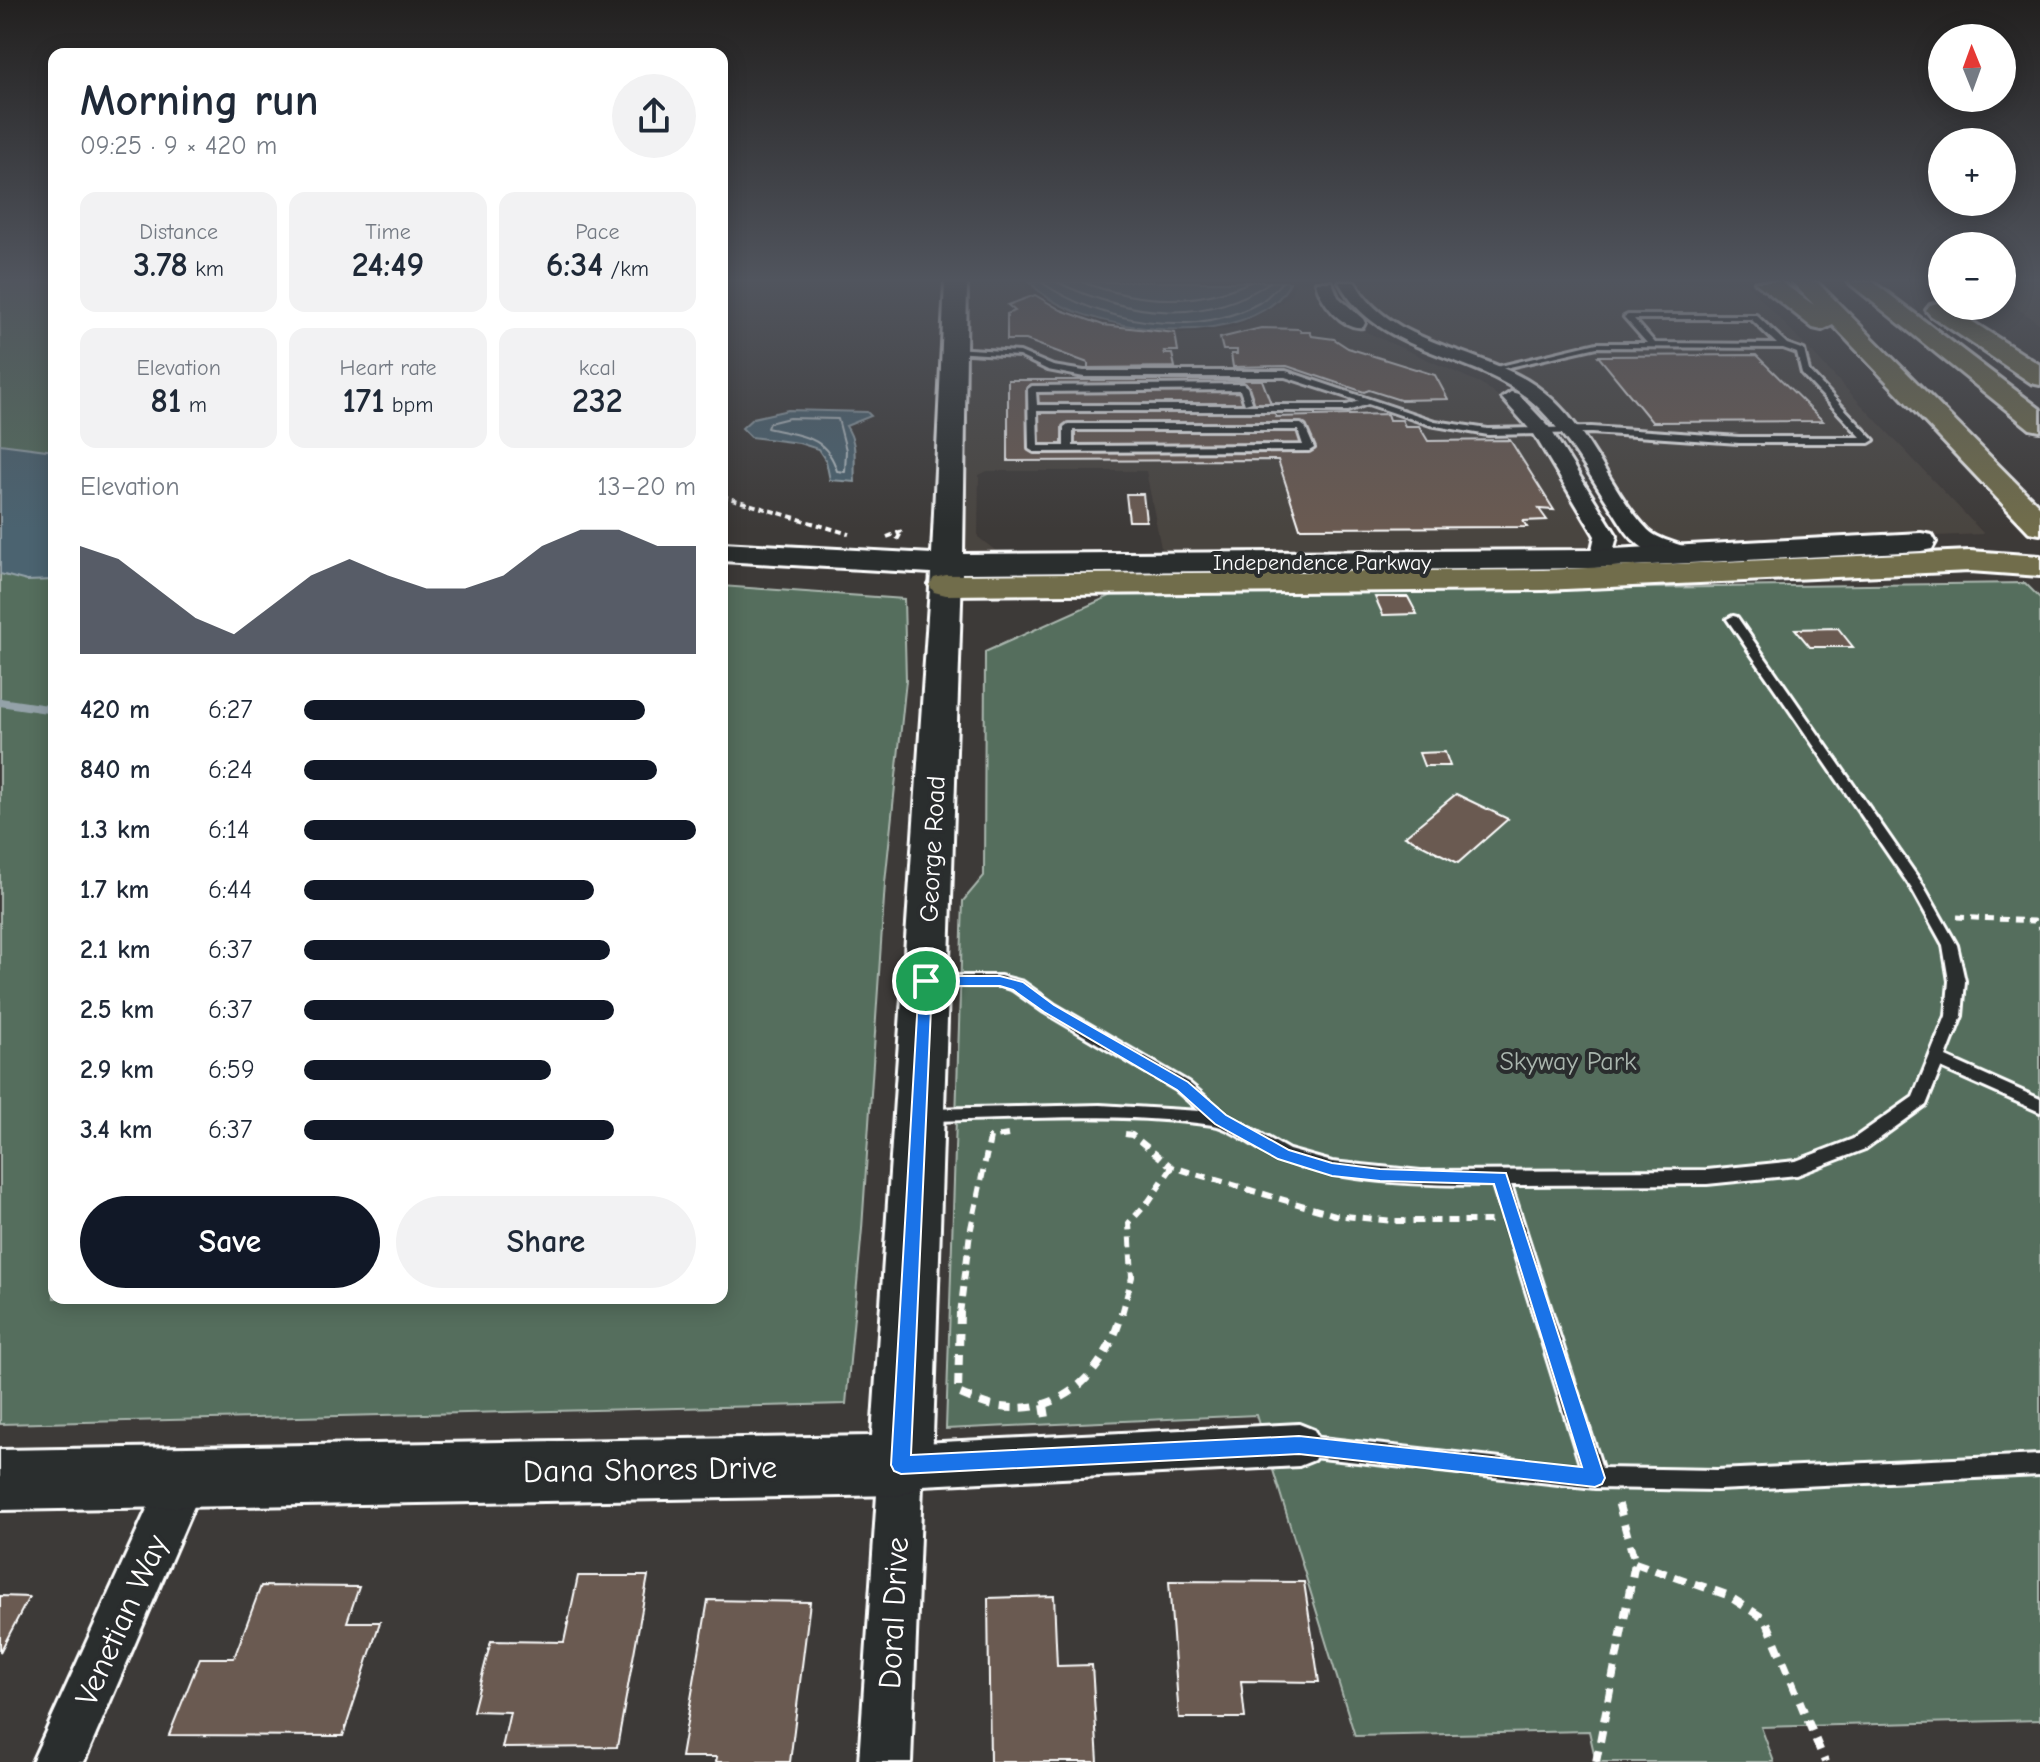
<!DOCTYPE html>
<meta charset="utf-8">
<style>
body{margin:0;font-family:"Comic Neue",sans-serif;background:#f2f2f3;color:#1f2937;height:100vh;display:flex;flex-direction:column;font-size:30px;white-space:nowrap}
*{box-sizing:border-box;margin:0}
p{font-size:26px;color:#747a83}
.icon{flex:none;width:44px;height:44px;fill:none;stroke:currentColor;stroke-width:2;stroke-linecap:round;stroke-linejoin:round}
.map{position:relative;flex:1;overflow:hidden}
.sheet{position:absolute;left:48px;top:48px;width:680px;height:1256px;display:flex;flex-direction:column;background:#fff;border-radius:16px;box-shadow:0 4px 20px #0003}
.sheet>*{flex:none}
.needle{width:52px;rotate:359deg}
.tools{position:absolute;left:1928px;top:24px;display:grid;gap:16px}
.tools a{display:grid;place-items:center;width:88px;height:88px;border-radius:50%;background:#fff;box-shadow:0 4px 20px #0003;font-size:40px}
.pin{position:absolute;display:grid;place-items:center;width:68px;height:68px;color:#fff;margin:-34px;border:4px solid #fff;border-radius:50%;box-shadow:0 2px 8px #0007}
.round{display:grid;place-items:center;flex:none;width:84px;height:84px;border-radius:42px;background:#f2f2f3}
.headline{display:flex;align-items:center;justify-content:space-between;height:136px;padding:0 32px}
h1{font-size:44px;font-weight:800;line-height:60px}
.figures{display:grid;grid-template-columns:repeat(3,1fr);gap:12px;height:136px;padding:8px 32px}
.figures div{display:grid;align-content:center;border-radius:16px;background:#f2f2f3;text-align:center}
.figures b{font-size:34px;font-weight:800}
.figures small{font-size:22px;font-weight:400}
.figures p{font-size:22px}
.chart{height:224px;padding:16px 32px}
.chart p{display:flex;justify-content:space-between}
.chart svg{width:100%;height:144px;margin-top:8px;fill:#111827;opacity:.7}
.primary-button{display:flex;gap:16px;margin-top:auto;padding:16px 32px}
.primary-button a{flex:1;height:92px;border-radius:48px;background:#111827;color:#fff;font-size:32px;font-weight:800;line-height:92px;text-align:center}
.primary-button a+a{background:#f2f2f3;color:#1f2937}
ul{padding:0 32px;list-style:none;font-size:26px}
li{display:grid;grid-template-columns:128px 96px 1fr;align-items:center;height:60px}
li i{height:20px;border-radius:10px;background:#111827}
.map>svg:first-child{display:block}
</style>
<div class="map">
<svg width="2040" height="1762" viewBox="0 0 2040 1762">
<rect width="100%" height="100%" fill="#3d3a38"/>
<filter id="ink" filterUnits="userSpaceOnUse"><feTurbulence type="fractalNoise" baseFrequency=".0125" numOctaves="2"/><feDisplacementMap in="SourceGraphic" scale="16" xChannelSelector="R" yChannelSelector="G"/><feConvolveMatrix kernelMatrix="1 2 1 2 8 2 1 2 1" color-interpolation-filters="sRGB"/></filter>
<g filter="url(#ink)">
<!-- built -->
<g fill="#4a4440">
<polygon points="963,282 1024,282 1044,306 1085,322 1148,332 1193,333 1235,327 1278,305 1289,296 1297,282 1317,282 1320,295 1329,306 1355,327 1482,384 1510,405 1533,431 1595,536 1595,543 1586,553 1162,553 1146,471 987,471 979,475 978,537 1005,558 958,559"/>
<polygon points="1354,282 1745,282 1984,534 1675,547 1652,536 1574,426 1498,367 1418,336 1377,313"/>
<polygon points="2002,282 2040,282 2040,324 2002,298"/>
</g>
<!-- green -->
<g fill="#546e5d" stroke="#aab6ae" stroke-width="2">
<polygon points="0,282 54,282 54,1298 722,1298 722,586 904,599 906,680 885,883 862,1229 846,1404 0,1424"/>
<polygon points="2025,583 2040,598 2040,1720 1761,1727 1774,1762 1596,1762 1589,1731 1355,1736 1256,1415 946,1429 963,901 984,876 985,652 1112,595"/>
</g>
<!-- water -->
<g fill="#4c6470" stroke="#94a2a9" stroke-width="2">
<path d="M1030,282H1290C1258,354 1074,336 1030,282Z"/>
<path d="M788,410L867,412L871,416L846,426C859,446 853,460 855,482L830,480L826,461L818,449L799,443L751,437L742,428L753,418Z"/>
<polygon points="0,444 54,451 54,580 27,581 0,574"/>
</g>
<g fill="none" stroke-linecap="round" stroke-linejoin="round">
<!-- shore -->
<g stroke="#b7c1c6" stroke-width="2">
<path d="M1041,282C1100,323 1193,339 1259,303C1268,298 1275,289 1282,282"/>
<path d="M1057,282C1126,315 1204,327 1270,282"/>
<path d="M1082,282C1138,303 1194,307 1250,282"/>
<path d="M789,418L838,419L846,450L845,472L837,471C826,434 800,436 767,428L769,423Z"/>
</g>
<!-- stream -->
<polyline stroke="#94a2a9" stroke-width="8" points="0,702 54,710"/>
</g>
<!-- building -->
<g fill="#6a5a51" stroke="#fff" stroke-width="2">
<polygon points="1035,295 1061,310 1103,325 1175,333 1178,351 1164,351 1165,354 1172,354 1175,367 1088,368 1088,363 1026,340 1007,340 1007,314 1015,311 1008,305"/>
<polygon points="1261,328 1299,329 1301,332 1310,332 1312,336 1334,339 1348,348 1435,375 1448,399 1400,400 1369,390 1364,392 1287,366 1233,367 1231,354 1237,354 1237,350 1223,350 1220,338"/>
<polygon points="1756,355 1823,421 1652,422 1598,356"/>
<polygon points="1008,380 1262,380 1276,417 1387,414 1389,420 1402,420 1405,426 1419,426 1428,441 1510,440 1554,510 1539,509 1547,520 1523,521 1527,527 1300,528 1278,460 1008,461"/>
<polygon points="1126,494 1143,494 1146,521 1129,521"/>
<polygon points="1375,597 1408,597 1417,614 1383,615"/>
<polygon points="1838,628 1853,647 1810,647 1795,629"/>
<polygon points="1445,752 1450,766 1424,766 1419,753"/>
<polygon points="1456,794 1508,819 1458,863 1405,836"/>
<polygon points="578,1576 648,1576 617,1747 502,1748 510,1712 473,1711 491,1641 564,1642"/>
<polygon points="1169,1581 1304,1582 1319,1682 1241,1681 1245,1718 1179,1718"/>
<polygon points="261,1586 359,1587 347,1622 380,1622 343,1736 169,1735 200,1658 234,1658"/>
<polygon points="0,1596 29,1597 0,1652"/>
<polygon points="1054,1596 1057,1666 1092,1665 1098,1762 990,1762 988,1598"/>
<polygon points="708,1600 810,1602 790,1762 716,1762 717,1757 681,1757"/>
</g>
<g fill="none" stroke-linecap="round" stroke-linejoin="round">
<defs>
<g id="lane">
<path d="M1628,315H1756L1787,344L1804,350L1809,371L1874,440L1869,443H1739L1591,433L1488,435L1430,425L1368,404L1348,411H1037L1038,446H1064V427L1068,424H1301L1305,427L1314,448L1309,451L1034,452L1029,449L1028,389L1032,386L1243,384L1247,387L1252,402L1245,404L1240,390L1036,392L1037,405H1347L1359,401L1285,377H1084L1048,370L1019,356L952,352L948,350L952,348L1020,352L1053,366L1084,371H1286L1435,421L1488,429L1591,427L1739,437H1861L1802,374L1797,353L1783,348L1597,347L1492,371L1488,369L1597,343H1647L1624,317ZM1634,319H1751L1777,344L1655,343ZM1073,430H1298L1303,445L1073,446Z"/>
<path d="M1733,616L1737,617L1923,885L1957,945L1965,981L1962,1016L1946,1057L2040,1099V1112L1941,1068L1926,1105L1865,1149L1797,1175L1707,1184L1511,1185L1602,1468L1717,1470L2040,1455V1475L1717,1490L1595,1488L1303,1456L1296,1453L1293,1446L1296,1439L1303,1436L1581,1467L1493,1185C1422,1185 1351,1184 1283,1161C1261,1154 1234,1128 1213,1125C1120,1112 1021,1119 927,1121L921,1120L919,1115L921,1110L927,1109L1100,1105L1200,1111L1176,1090L1044,1012L1013,990L1000,986H932L927,985L924,981L927,977L932,976H1000L1023,982L1054,1004L1188,1082L1226,1114L1289,1150L1332,1162L1421,1171L1707,1170L1796,1161L1853,1139L1913,1097L1946,1016L1949,981L1943,945L1912,889L1727,619Z"/>
</g>
<g id="street">
<path d="M1316,282H1332L1338,297L1363,319L1365,323L1363,327C1342,330 1320,301 1316,282Z"/>
<path d="M1339,282H1355C1390,346 1480,347 1536,386C1589,423 1606,486 1648,530C1661,543 1685,542 1695,555L1692,560C1675,564 1648,554 1636,542C1625,533 1619,519 1611,508C1589,474 1569,438 1540,409C1483,351 1379,359 1339,282Z"/>
<path d="M1511,392L1518,394L1549,427L1617,536C1614,551 1610,562 1594,566L1583,559L1592,549L1595,536L1534,434L1502,398Z"/>
<polygon points="1299,1424 1314,1430 1321,1445 1314,1460 1299,1466 922,1485 911,1762 859,1762 879,1465 885,1450 901,1444"/>
<polygon points="184,1457 200,1463 206,1478 84,1762 32,1762 168,1463"/>
</g>
<polygon id="secondary" points="945,282 967,282 963,554 1594,550 1921,533 1932,535 1936,542 1932,549 1921,551 1594,568 962,573 932,1465 923,1486 901,1495 0,1510 0,1450 872,1436 931,573 722,561 722,543 932,554"/>
<g id="highway">
<polygon points="1755,282 1781,282 1814,305 1792,282 1817,282 2040,507 2040,534 2029,532 1833,325 1822,330 1813,328"/>
<polygon points="1848,282 1873,282 2040,409 2040,431 2030,429"/>
<polygon points="1938,303 1948,306 2040,365 2040,385 2031,383 1930,315 1926,310 1930,305"/>
<polygon points="1970,551 2040,556 2040,576 1970,571 1543,590 946,595 934,592 929,585 934,578 946,575 1543,570"/>
</g>
</defs>
<!-- lane casing -->
<use href="#lane" stroke="#fff" stroke-width="6"/>
<!-- street casing -->
<use href="#street" stroke="#fff" stroke-width="6"/>
<!-- secondary casing -->
<use href="#secondary" stroke="#fff" stroke-width="6"/>
<!-- highway casing -->
<use href="#highway" stroke="#fff" stroke-width="6"/>
<!-- path-far3 -->
<g stroke="#fff" stroke-width="4" stroke-dasharray="6 4" stroke-linecap="butt">
<polyline points="722,496 849,534"/>
<polyline points="887,537 902,531 897,540"/>
</g>
<!-- path-far2 -->
<polyline stroke="#fff" stroke-width="5" stroke-dasharray="8 6" stroke-linecap="butt" points="1957,917 2034,921 2040,928"/>
<!-- path-far1 -->
<g stroke="#fff" stroke-width="6" stroke-dasharray="10 7" stroke-linecap="butt">
<polyline points="1125,1134 1132,1135 1172,1167 1335,1215 1394,1221 1492,1221"/>
<polyline points="960,1314 970,1233 990,1138 1008,1135"/>
<polyline points="1122,1314 1132,1277 1129,1223 1149,1201 1172,1167"/>
</g>
<!-- path -->
<g stroke="#fff" stroke-width="8" stroke-dasharray="12 9" stroke-linecap="butt">
<path d="M960,1312L958,1393C969,1397 982,1404 994,1406C1062,1418 1105,1374 1122,1312"/>
<polyline points="1044,1405 1047,1424"/>
<polyline points="1635,1563 1727,1595 1766,1620 1825,1762"/>
<polyline points="1596,1762 1635,1563 1617,1498"/>
</g>
<!-- lane -->
<use href="#lane" fill="#2a2d2e" fill-rule="evenodd"/>
<!-- street -->
<use href="#street" fill="#2a2d2e" fill-rule="evenodd"/>
<!-- secondary -->
<use href="#secondary" fill="#2a2d2e" fill-rule="evenodd"/>
<!-- highway -->
<use href="#highway" fill="#716d4b" fill-rule="evenodd"/>
</g>
</g>
<!-- sky -->
<linearGradient id="sky" x2="0" y2="1"><stop stop-color="#22201f"/><stop offset="0.53" stop-color="#51555e"/><stop offset="1" stop-color="#51555e" stop-opacity="0"/></linearGradient>
<rect width="2040" height="529" fill="url(#sky)"/>
<!-- route -->
<path fill="#1a73e8" stroke="#fff" stroke-width="2" fill-rule="evenodd" d="M926,976H1000L1023,982L1054,1005L1188,1082L1226,1115L1289,1150L1332,1163L1380,1169L1506,1173L1605,1478L1602,1484L1595,1487L1299,1454L901,1474L894,1471L891,1465L919,981ZM932,986H1000L1013,990L1044,1012L1177,1090L1215,1124L1278,1159L1332,1176L1380,1181L1494,1184L1582,1467L1299,1436L911,1455Z"/>
<g text-anchor="middle" stroke-width="8" stroke-linejoin="round" paint-order="stroke">
<!-- far-street labels -->
<g font-size="22" fill="#fff" stroke="#2a2d2e">
<text x="1322" y="570">Independence Parkway</text>
</g>
<!-- street labels -->
<g font-size="26" fill="#fff" stroke="#2a2d2e">
<text transform="translate(932 849) rotate(-87)" y="9">George Road</text>
</g>
<!-- park labels -->
<g font-size="26" fill="#aab6ae" stroke="#2a2d2e">
<text x="1568" y="1070">Skyway Park</text>
</g>
<!-- near-street labels -->
<g font-size="32" fill="#fff" stroke="#2a2d2e">
<text transform="translate(650 1469) rotate(-1)" y="11">Dana Shores Drive</text>
<text transform="translate(893 1613) rotate(-87)" y="11">Doral Drive</text>
<text transform="translate(121 1620) rotate(-66)" y="11">Venetian Way</text>
</g>
</g>
</svg>
<div class="tools">
<a><svg class="needle" viewBox="-14 -14 28 28"><path d="M0-13l5 13h-10z" fill="#e53935"/><path d="M0 13l5-13h-10z" fill="#747a83"/></svg></a>
<a>+</a>
<a>−</a>
</div>
<div class="pin" style="left:926px;top:981px;background:#1e9e55"><svg class="icon" aria-label="arrive" viewBox="0 0 24 24"><path d="M6 21V4h12l-3 4 3 4H6"/></svg></div>
<section class="sheet">
<div class="headline"><div><h1>Morning run</h1><p>09:25 · 9 × 420 m</p></div><a class="round"><svg class="icon" aria-label="share" viewBox="0 0 24 24"><path d="M12 15V3M7 8l5-5 5 5M5 13v7h14v-7"/></svg></a></div>
<div class="figures">
<div><p>Distance</p><b>3.78<small> km</small></b></div>
<div><p>Time</p><b>24:49</b></div>
<div><p>Pace</p><b>6:34<small> /km</small></b></div>
</div>
<div class="figures">
<div><p>Elevation</p><b>81<small> m</small></b></div>
<div><p>Heart rate</p><b>171<small> bpm</small></b></div>
<div><p>kcal</p><b>232</b></div>
</div>
<div class="chart"><p><span>Elevation</span>13–20 m</p>
<svg viewBox="0 0 160 44" preserveAspectRatio="none"><path d="M0 44V11L10 15L20 24L30 33L40 38L50 29L60 20L70 15L80 20L90 24L100 24L110 20L120 11L130 6L140 6L150 11L160 11V44z"/></svg>
</div>
<ul>
<li><b>420 m</b>6:27<i style="width:87%"></i></li>
<li><b>840 m</b>6:24<i style="width:90%"></i></li>
<li><b>1.3 km</b>6:14<i style="width:100%"></i></li>
<li><b>1.7 km</b>6:44<i style="width:74%"></i></li>
<li><b>2.1 km</b>6:37<i style="width:78%"></i></li>
<li><b>2.5 km</b>6:37<i style="width:79%"></i></li>
<li><b>2.9 km</b>6:59<i style="width:63%"></i></li>
<li><b>3.4 km</b>6:37<i style="width:79%"></i></li>
</ul>
<div class="primary-button"><a>Save</a><a>Share</a></div>
</section>
</div>
